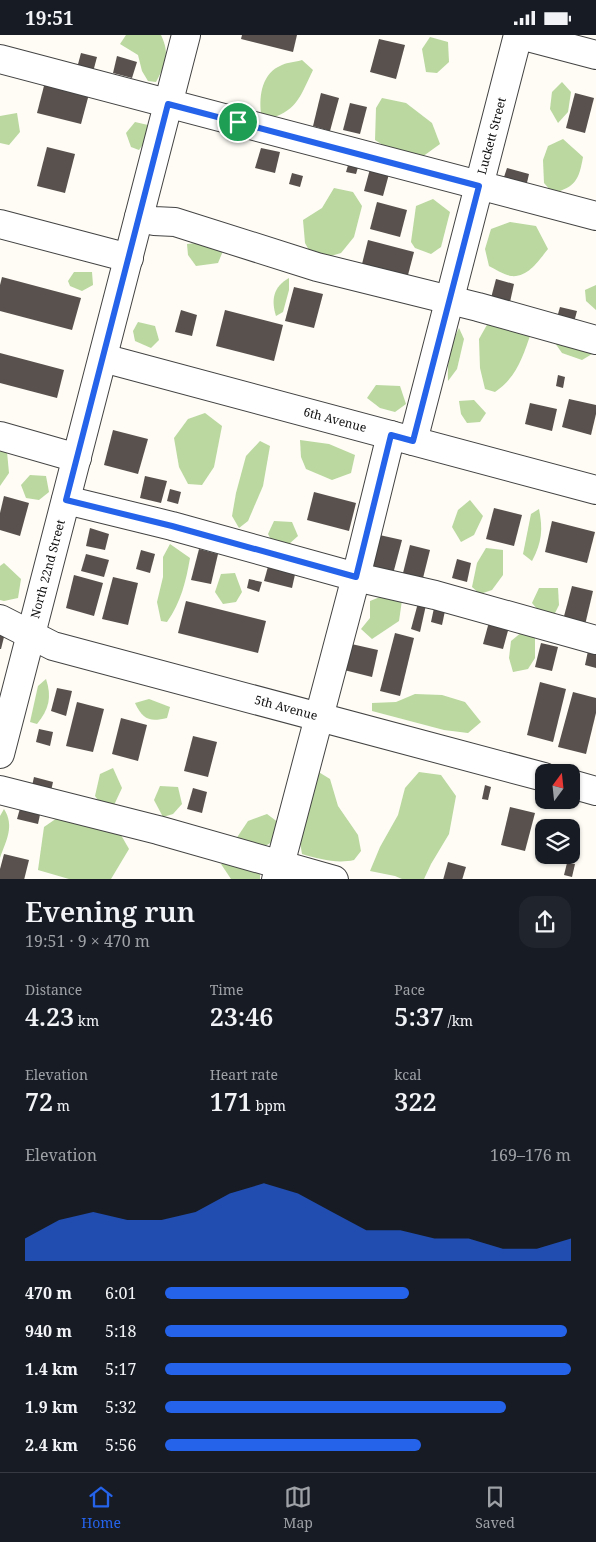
<!DOCTYPE html>
<meta charset="utf-8">
<style>
body{margin:0;font-family:"Noto Serif",serif;background:#20242c;color:#f1f3f6;height:100vh;display:flex;flex-direction:column;font-size:19px;white-space:nowrap}
*{box-sizing:border-box;margin:0}
p{font-size:16px;color:#9ea1a6}
.icon{flex:none;width:28px;height:28px;fill:none;stroke:currentColor;stroke-width:2;stroke-linecap:round;stroke-linejoin:round}
.map{position:relative;height:844px;overflow:hidden}
.sheet{display:flex;flex-direction:column;background:#171b24;flex:1}
.sheet>*{flex:none}
.needle{width:32px;rotate:15deg}
.fabs{position:absolute;left:535px;top:729px;display:grid;gap:10px}
.fabs a{display:grid;place-items:center;width:45px;height:45px;border-radius:10px;background:#171b24;box-shadow:0 1px 4px #0004;font-size:25px}
.pin{position:absolute;display:grid;place-items:center;width:42px;height:42px;color:#fff;margin:-21px;border:2px solid #fff;border-radius:50%;box-shadow:0 1px 5px #0007}
.round{display:grid;place-items:center;flex:none;width:52px;height:52px;border-radius:15px;background:#20242c}
.head{display:flex;align-items:center;justify-content:space-between;height:85px;padding:0 25px}
h1{font-size:28px;font-weight:600;line-height:38px}
.figures{display:grid;grid-template-columns:repeat(3,1fr);gap:8px;height:85px;padding:5px 25px}
.figures div{display:grid;align-content:center}
.figures b{font-size:25px;font-weight:600}
.figures small{font-size:14px;font-weight:400}
.figures p{font-size:14px}
.chart{height:140px;padding:10px 25px}
.chart p{display:flex;justify-content:space-between}
.chart svg{width:100%;height:90px;margin-top:5px;fill:#2563eb;opacity:.7}
ul{padding:0 25px;list-style:none;font-size:16px}
li{display:grid;grid-template-columns:80px 60px 1fr;align-items:center;height:38px}
li i{height:12px;border-radius:6px;background:#2563eb}
.status{display:flex;justify-content:space-between;align-items:center;height:35px;padding:0 25px;background:#171b24;direction:ltr}
.status svg{height:14px;fill:currentColor}
.dock{display:flex;justify-content:space-around;align-items:center;height:70px;border-top:1px solid #363941;background:#171b24;font-size:14px;color:#9ea1a6}
.dock a{display:grid;justify-items:center;gap:2px}
.dock .active{color:#2563eb}
.map>svg:first-child{display:block}
</style>
<div class="status"><b>19:51</b><svg viewBox="0 0 49 12"><path d="M0 12V9h3v3zM5 12V6h3v6zM10 12V3h3v9zM15 12V0h3v12zM26 1h20v11H26zM47 4h2v5h-2z"/></svg></div>
<div class="map">
<svg width="596" height="845" viewBox="0 0 596 845">
<rect width="100%" height="100%" fill="#fefcf5"/>
<!-- forest -->
<g fill="#bad89f">
<path d="M126,0H161C170,19 166,29 156,47L148,46L142,36L138,20L120,9Z"/>
<polygon points="430,2 448,7 449,27 437,38 426,37 422,14"/>
<path d="M302,25L313,35C301,59 298,75 271,83L261,78C259,60 262,38 282,30C288,27 296,27 302,25Z"/>
<polygon points="562,47 571,57 568,77 558,88 550,74 552,57"/>
<polygon points="382,63 406,68 432,88 440,109 422,122 397,119 375,105 376,73"/>
<polygon points="17,78 20,97 9,110 0,108 0,81"/>
<polygon points="135,87 148,90 146,105 139,115 131,112 126,98"/>
<path d="M563,104L583,122C579,144 576,152 553,158L544,148L543,125L548,111Z"/>
<polygon points="334,153 353,157 362,171 354,202 341,218 324,223 311,219 305,208 303,185 322,173"/>
<polygon points="433,164 450,177 441,212 431,219 415,213 411,207 416,171"/>
<path d="M510,187L536,191L548,214C539,225 528,243 511,241C504,240 495,234 489,231L485,214L491,194Z"/>
<polygon points="206,207 223,216 218,228 196,231 188,220 187,209"/>
<polygon points="74,237 92,237 93,250 82,256 70,251 68,246"/>
<path d="M289,243V255L283,277L276,281C271,265 273,252 289,243Z"/>
<polygon points="596,250 596,275 586,266 585,255"/>
<polygon points="138,287 155,291 159,305 151,313 135,306 133,296"/>
<path d="M488,288L531,298C523,321 517,342 495,357L485,354L480,333L479,304Z"/>
<path d="M459,293L464,304L457,334L448,346C447,327 450,310 459,293Z"/>
<polygon points="555,308 584,311 592,319 582,325 562,318"/>
<polygon points="376,350 400,351 406,369 395,377 380,373 367,363"/>
<polygon points="474,365 486,378 480,387 467,388 461,379 459,366"/>
<polygon points="205,378 222,391 214,432 202,450 188,449 179,432 174,403 188,384"/>
<polygon points="300,405 329,409 355,420 351,438 332,445 306,434 301,422"/>
<polygon points="260,406 270,411 263,451 248,486 239,493 232,481 236,458 246,421"/>
<polygon points="0,416 7,417 9,438 0,451"/>
<polygon points="30,440 46,441 49,457 39,465 26,463 21,450"/>
<polygon points="470,465 483,481 474,500 461,507 452,492 458,475"/>
<path d="M539,474C543,494 542,507 532,526L523,519L531,479Z"/>
<polygon points="274,486 292,487 298,501 289,509 274,510 268,499"/>
<path d="M170,509L190,523C186,546 181,567 167,587L161,586L157,567L163,542V522Z"/>
<polygon points="486,513 503,515 503,540 492,555 480,559 472,552 477,528"/>
<polygon points="4,528 21,544 18,563 4,566 0,565 0,531"/>
<polygon points="235,538 242,557 236,567 223,569 215,557 221,539"/>
<polygon points="539,553 558,553 559,570 553,582 544,582 532,568"/>
<polygon points="385,560 402,565 399,586 372,604 361,594 370,583 370,566"/>
<polygon points="522,597 535,600 535,623 528,634 513,637 509,623 511,606"/>
<path d="M46,644C52,662 49,674 37,689L30,687L38,651Z"/>
<polygon points="415,659 442,660 465,667 481,687 468,698 444,695 372,676 372,668 396,667"/>
<path d="M149,664L170,672L167,683C150,687 143,685 135,668Z"/>
<polygon points="113,733 122,753 114,770 103,772 95,761 100,739"/>
<path d="M317,736L330,744L338,771L358,800L361,816L354,825C337,829 319,824 302,819L299,801Z"/>
<polygon points="419,737 441,740 456,761 449,799 431,829 424,844 402,844 395,841 370,836 380,812 398,780 405,753"/>
<polygon points="160,751 178,752 182,769 173,779 163,782 154,765"/>
<path d="M4,774C15,791 6,806 0,823V781Z"/>
<polygon points="267,779 279,788 272,807 260,814 236,804 248,786"/>
<polygon points="57,783 93,790 121,800 129,814 111,844 69,844 38,835 44,792"/>
<polygon points="236,828 260,836 260,844 231,844 221,829"/>
</g>
<!-- building -->
<g fill="#59514d">
<polygon points="242,0 297,0 293,17 241,4"/>
<polygon points="379,4 405,10 396,44 370,37"/>
<polygon points="81,18 97,22 93,37 77,33"/>
<polygon points="117,21 137,27 132,43 113,38"/>
<polygon points="45,47 89,59 81,89 37,78"/>
<polygon points="321,58 339,63 330,96 313,91"/>
<polygon points="575,58 594,63 585,98 566,93"/>
<polygon points="350,68 367,72 360,99 343,95"/>
<polygon points="47,112 75,119 65,158 37,151"/>
<polygon points="261,113 280,117 275,138 255,133"/>
<polygon points="349,127 359,129 356,139 346,137"/>
<polygon points="507,133 529,139 526,152 503,145"/>
<polygon points="370,134 389,139 383,161 364,156"/>
<polygon points="292,138 303,141 300,152 289,149"/>
<polygon points="377,167 407,175 400,202 370,194"/>
<polygon points="368,205 414,217 408,240 362,229"/>
<polygon points="2,242 81,263 72,295 0,276 0,250"/>
<polygon points="496,244 514,249 510,267 491,263"/>
<polygon points="294,252 323,259 314,293 285,286"/>
<polygon points="560,272 577,276 573,291 556,286"/>
<polygon points="181,275 197,280 192,301 175,297"/>
<polygon points="225,275 283,290 274,326 216,311"/>
<polygon points="0,318 64,335 57,363 0,348"/>
<polygon points="558,340 565,342 563,353 556,351"/>
<polygon points="569,364 596,370 596,379 591,400 562,392"/>
<polygon points="530,368 557,374 552,396 525,389"/>
<polygon points="113,395 148,404 138,439 104,430"/>
<polygon points="145,441 167,446 161,468 140,463"/>
<polygon points="170,454 181,457 178,469 167,466"/>
<polygon points="314,457 356,468 349,496 307,485"/>
<polygon points="4,461 29,468 20,501 0,495 0,478"/>
<polygon points="494,473 522,480 514,511 486,504"/>
<polygon points="552,486 595,497 587,528 545,517"/>
<polygon points="90,493 109,499 105,515 86,511"/>
<polygon points="375,499 402,505 393,539 367,532"/>
<polygon points="410,510 430,515 422,547 402,542"/>
<polygon points="199,514 218,519 211,549 191,545"/>
<polygon points="141,515 155,519 150,538 136,534"/>
<polygon points="86,519 109,525 104,542 81,536"/>
<polygon points="457,524 471,528 467,547 452,543"/>
<polygon points="269,528 296,535 292,553 264,546"/>
<polygon points="74,540 103,548 94,581 66,573"/>
<polygon points="113,542 138,548 128,590 102,584"/>
<polygon points="249,544 262,547 259,557 247,553"/>
<polygon points="572,551 593,556 585,590 563,585"/>
<polygon points="186,566 266,586 258,618 178,598"/>
<polygon points="418,568 426,570 420,597 411,594"/>
<polygon points="434,573 445,576 442,590 431,587"/>
<polygon points="489,587 509,592 503,614 483,609"/>
<polygon points="0,597 5,598 1,614 0,614"/>
<polygon points="395,598 414,603 400,661 380,656"/>
<polygon points="347,608 378,615 372,642 340,634"/>
<polygon points="541,608 558,612 552,636 535,632"/>
<polygon points="588,616 596,618 596,633 585,630"/>
<polygon points="540,647 566,654 553,707 527,700"/>
<polygon points="57,653 72,656 66,681 51,676"/>
<polygon points="573,657 596,663 596,678 586,719 558,712"/>
<polygon points="77,667 104,674 93,717 66,711"/>
<polygon points="121,683 147,690 138,726 112,719"/>
<polygon points="39,694 53,697 50,711 36,707"/>
<polygon points="193,701 217,707 208,742 184,736"/>
<polygon points="34,742 53,747 51,756 32,751"/>
<polygon points="485,750 491,752 488,765 482,764"/>
<polygon points="193,753 207,757 202,778 187,774"/>
<polygon points="21,770 41,775 38,789 17,784"/>
<polygon points="510,772 535,778 525,816 501,810"/>
<polygon points="4,819 29,825 24,845 0,845 0,834"/>
<polygon points="448,827 466,832 462,845 443,845"/>
<polygon points="567,828 575,829 572,842 564,840"/>
</g>
<g fill="none" stroke-linecap="round" stroke-linejoin="round">
<defs>
<g id="minor">
<polyline points="520,0 596,20"/>
<polyline points="0,24 596,181"/>
<polyline points="139,182 154,186 175,187 317,232 478,272 596,305"/>
<polyline points="0,189 129,223"/>
<polyline points="103,323 596,455"/>
<polyline points="0,401 77,423"/>
<polyline points="413,406 518,0"/>
<polyline points="66,465 172,491 356,542 435,560 596,605"/>
<polyline points="0,584 53,611 544,742"/>
<polyline points="0,719 186,0"/>
<polyline points="571,749 596,756"/>
<polyline points="0,755 158,795 334,845"/>
<polyline points="276,845 356,542 391,400"/>
</g>
</defs>
<!-- minor casing -->
<use href="#minor" stroke="#434343" stroke-width="30"/>
<!-- minor -->
<use href="#minor" stroke="#fff" stroke-width="28"/>
</g>
<g fill="none" stroke-linecap="round" stroke-linejoin="round">
<defs>
<polygon id="route" points="168,69 479,151 413,406 391,400 356,542 172,491 66,465"/>
</defs>
<!-- route casing -->
<use href="#route" stroke="#fff" stroke-width="10"/>
<!-- route -->
<use href="#route" stroke="#2563eb" stroke-width="6"/>
</g>
<g text-anchor="middle" stroke-width="5" stroke-linejoin="round" paint-order="stroke">
<!-- street labels -->
<g font-size="12" fill="#101010" stroke="#fff">
<text transform="translate(492 101) rotate(-75)" y="4">Luckett Street</text>
<text transform="translate(335 385) rotate(15)" y="4">6th Avenue</text>
<text transform="translate(48 534) rotate(-75)" y="4">North 22nd Street</text>
<text transform="translate(286 673) rotate(15)" y="4">5th Avenue</text>
</g>
</g>
</svg>
<div class="fabs">
<a><svg class="needle" viewBox="-14 -14 28 28"><path d="M0-13l5 13h-10z" fill="#e53935"/><path d="M0 13l5-13h-10z" fill="#9ea1a6"/></svg></a>
<a><svg class="icon" aria-label="layers" viewBox="0 0 24 24"><path d="M12 4l9 5-9 5-9-5zM3 14l9 5 9-5"/></svg></a>
</div>
<div class="pin" style="left:238px;top:87px;background:#1e9e55"><svg class="icon" aria-label="arrive" viewBox="0 0 24 24"><path d="M6 21V4h12l-3 4 3 4H6"/></svg></div>
</div>
<section class="sheet">
<div class="head"><div><h1>Evening run</h1><p>19:51 · 9 × 470 m</p></div><a class="round"><svg class="icon" aria-label="share" viewBox="0 0 24 24"><path d="M12 15V3M7 8l5-5 5 5M5 13v7h14v-7"/></svg></a></div>
<div class="figures">
<div><p>Distance</p><b>4.23<small> km</small></b></div>
<div><p>Time</p><b>23:46</b></div>
<div><p>Pace</p><b>5:37<small> /km</small></b></div>
</div>
<div class="figures">
<div><p>Elevation</p><b>72<small> m</small></b></div>
<div><p>Heart rate</p><b>171<small> bpm</small></b></div>
<div><p>kcal</p><b>322</b></div>
</div>
<div class="chart"><p><span>Elevation</span>169–176 m</p>
<svg viewBox="0 0 160 44" preserveAspectRatio="none"><path d="M0 44V33L10 24L20 20L30 24L40 24L50 20L60 11L70 6L80 11L90 20L100 29L110 29L120 33L130 33L140 38L150 38L160 33V44z"/></svg>
</div>
<ul>
<li><b>470 m</b>6:01<i style="width:60%"></i></li>
<li><b>940 m</b>5:18<i style="width:99%"></i></li>
<li><b>1.4 km</b>5:17<i style="width:100%"></i></li>
<li><b>1.9 km</b>5:32<i style="width:84%"></i></li>
<li><b>2.4 km</b>5:56<i style="width:63%"></i></li>
</ul>
</section>
<nav class="dock">
<a class="active"><svg class="icon" aria-label="home" viewBox="0 0 24 24"><path d="M3 11l9-7 9 7M6 9v11h12V9"/></svg>Home</a>
<a><svg class="icon" aria-label="map" viewBox="0 0 24 24"><path d="M3 6l6-2 6 2 6-2v14l-6 2-6-2-6 2zM9 4v14M15 6v14"/></svg>Map</a>
<a><svg class="icon" aria-label="saved" viewBox="0 0 24 24"><path d="M7 4h10v16l-5-4-5 4z"/></svg>Saved</a>
</nav>
